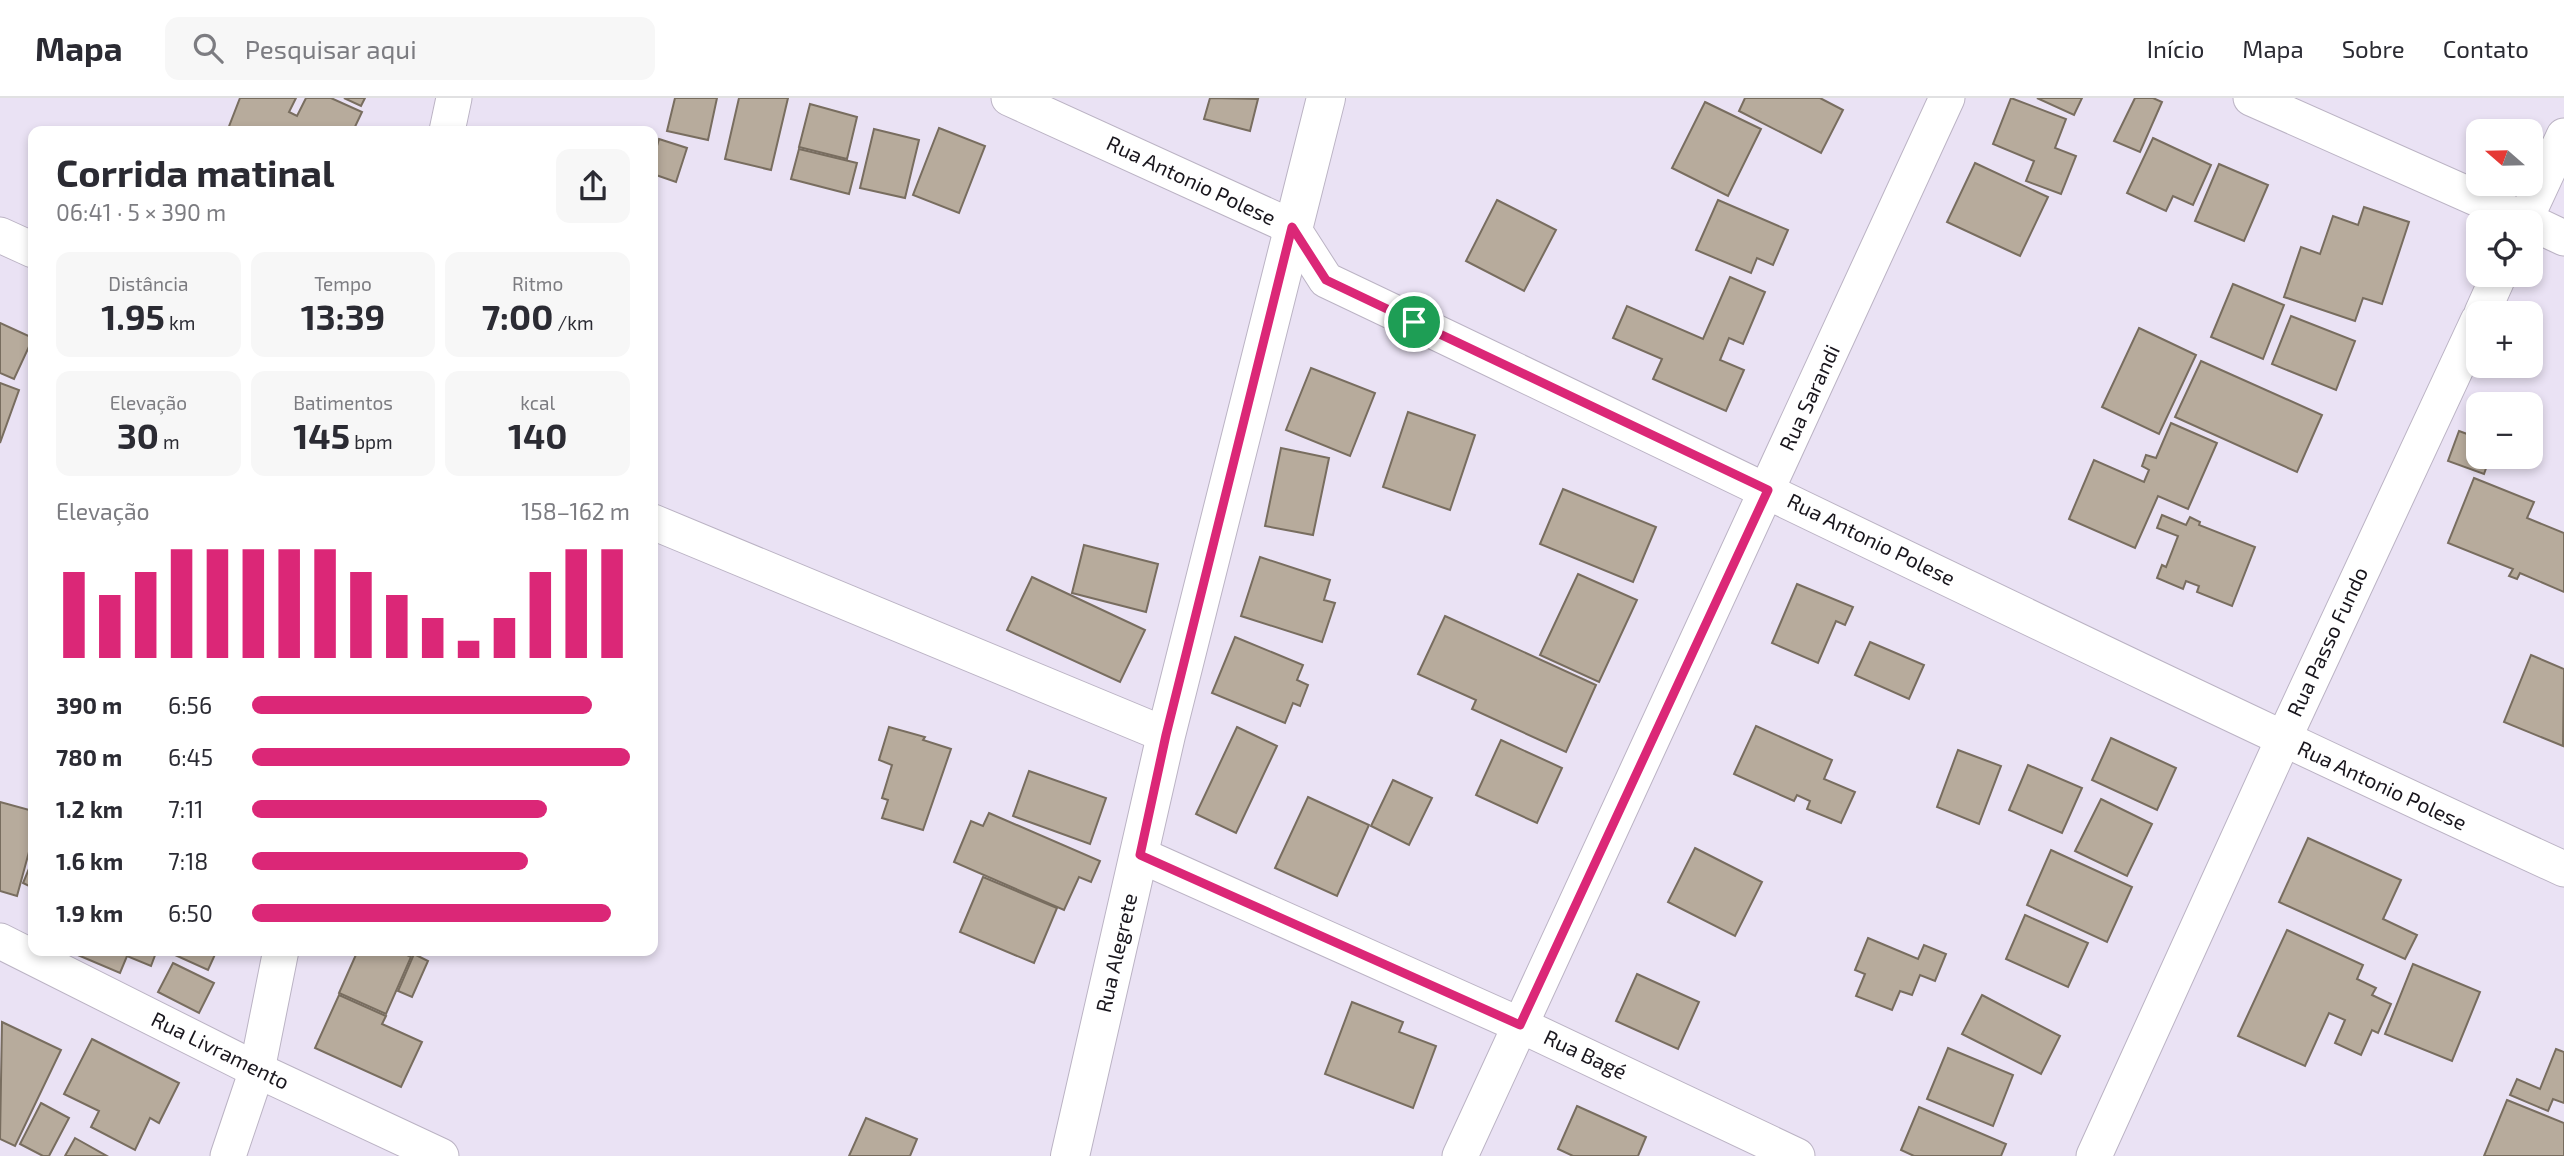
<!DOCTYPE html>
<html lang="pt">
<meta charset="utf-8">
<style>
body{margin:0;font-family:"Exo 2",sans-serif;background:#f7f7f7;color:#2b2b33;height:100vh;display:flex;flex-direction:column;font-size:26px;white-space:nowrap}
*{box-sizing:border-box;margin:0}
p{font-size:23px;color:#7c7c81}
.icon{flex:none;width:38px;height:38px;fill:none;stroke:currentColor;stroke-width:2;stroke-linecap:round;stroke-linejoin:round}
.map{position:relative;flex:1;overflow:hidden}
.drawer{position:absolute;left:28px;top:28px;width:630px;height:830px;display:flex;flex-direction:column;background:#fff;border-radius:14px;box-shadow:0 4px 10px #0003}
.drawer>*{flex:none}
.needle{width:46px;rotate:290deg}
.buttons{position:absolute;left:2466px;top:21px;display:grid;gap:14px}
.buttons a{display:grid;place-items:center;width:77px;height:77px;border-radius:14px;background:#fff;box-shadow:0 4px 10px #0003;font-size:35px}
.pin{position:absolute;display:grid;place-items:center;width:60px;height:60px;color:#fff;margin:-30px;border:4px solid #fff;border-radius:50%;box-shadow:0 2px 7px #0007}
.round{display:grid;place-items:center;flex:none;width:74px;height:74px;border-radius:14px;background:#f7f7f7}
.headline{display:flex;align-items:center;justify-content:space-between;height:119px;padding:0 28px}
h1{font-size:38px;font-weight:700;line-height:52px}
.stats{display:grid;grid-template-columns:repeat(3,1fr);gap:10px;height:119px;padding:7px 28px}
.stats div{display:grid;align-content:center;border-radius:14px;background:#f7f7f7;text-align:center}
.stats b{font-size:35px;font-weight:700}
.stats small{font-size:19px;font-weight:400}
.stats p{font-size:19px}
.chart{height:196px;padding:14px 28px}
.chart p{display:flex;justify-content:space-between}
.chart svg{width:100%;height:126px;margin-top:7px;stroke:#db2777;stroke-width:6}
ul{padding:0 28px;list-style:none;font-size:23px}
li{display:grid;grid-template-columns:112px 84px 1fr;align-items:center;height:52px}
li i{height:18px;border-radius:9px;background:#db2777}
header{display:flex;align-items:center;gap:42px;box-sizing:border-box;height:98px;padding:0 35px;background:#fff;border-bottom:2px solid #e1e1e2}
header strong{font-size:33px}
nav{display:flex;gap:38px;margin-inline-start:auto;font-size:24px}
.search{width:490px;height:63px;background:#f7f7f7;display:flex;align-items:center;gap:18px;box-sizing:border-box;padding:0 24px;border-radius:14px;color:#7c7c81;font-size:26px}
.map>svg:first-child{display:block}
</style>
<header>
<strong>Mapa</strong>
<div class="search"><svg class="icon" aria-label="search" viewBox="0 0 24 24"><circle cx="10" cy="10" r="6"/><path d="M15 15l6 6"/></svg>Pesquisar aqui</div>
<nav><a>Início</a><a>Mapa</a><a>Sobre</a><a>Contato</a></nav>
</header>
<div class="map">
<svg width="2564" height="1058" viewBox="0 0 2564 1058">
<rect width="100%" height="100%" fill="#eae2f4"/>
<!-- building -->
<g fill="#b7ab9c" stroke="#786d5f" stroke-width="2">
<polygon points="240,0 296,0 289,14 297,18 306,0 331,0 362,14 353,33 233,33 228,31"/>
<polygon points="344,0 365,0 361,8"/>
<polygon points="675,0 717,0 708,42 667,33"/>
<polygon points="739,0 788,0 771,72 725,61"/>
<polygon points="1210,0 1258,1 1250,33 1204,21"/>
<polygon points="1745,0 1820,0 1843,12 1821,55 1739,13"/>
<polygon points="2011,0 2066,21 2055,50 2076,58 2061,96 2026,83 2034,63 1993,46"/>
<polygon points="2037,0 2082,0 2074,17"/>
<polygon points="2135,0 2153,0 2162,4 2140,54 2114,43"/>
<polygon points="1705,4 1761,31 1728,98 1672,70"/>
<polygon points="810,6 857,19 847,61 799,49"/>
<polygon points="939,30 985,48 959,115 913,97"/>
<polygon points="874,31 919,42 905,100 860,90"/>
<polygon points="2153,40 2211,67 2193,107 2173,98 2166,113 2127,95"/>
<polygon points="659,41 687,50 676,84 653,76 653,62"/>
<polygon points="799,51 857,65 849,96 791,81"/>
<polygon points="1975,65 2048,99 2020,158 1947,124"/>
<polygon points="2219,66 2268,87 2244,143 2195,123"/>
<polygon points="1497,102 1556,132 1524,193 1466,163"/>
<polygon points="1718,102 1788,132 1773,167 1757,160 1751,175 1696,152"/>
<polygon points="2364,109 2409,124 2382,206 2363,200 2355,223 2284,199 2301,149 2320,156 2333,118 2358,127"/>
<polygon points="1730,179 1765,194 1743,246 1729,240 1720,262 1744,272 1726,313 1653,281 1662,261 1613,240 1627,208 1703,241"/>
<polygon points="2233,186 2284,207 2263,261 2211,239"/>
<polygon points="2291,218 2355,243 2336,292 2272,266"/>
<polygon points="0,225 33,240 14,281 0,275"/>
<polygon points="2139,230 2196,257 2159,336 2102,309"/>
<polygon points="2201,263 2322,317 2297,374 2175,319"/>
<polygon points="1311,270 1375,295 1350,358 1286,332"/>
<polygon points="0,285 19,292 0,345"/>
<polygon points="1408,314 1475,337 1450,412 1383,389"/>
<polygon points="2171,325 2217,345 2188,411 2158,398 2135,450 2069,421 2094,362 2144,384 2149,372 2142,368 2146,357 2156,360"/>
<polygon points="2459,333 2478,340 2478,359 2490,359 2484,376 2448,363"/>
<polygon points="1281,350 1329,360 1313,437 1265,428"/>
<polygon points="2474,380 2534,404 2527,420 2564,435 2564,494 2520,475 2517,481 2509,478 2513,471 2448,445"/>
<polygon points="1563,391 1656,429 1633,484 1540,446"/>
<polygon points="2162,417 2186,427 2190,419 2200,424 2199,427 2255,449 2232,508 2197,494 2199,488 2186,483 2183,491 2157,480 2162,467 2166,469 2178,438 2157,430"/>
<polygon points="1084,447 1158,466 1146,514 1072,495"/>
<polygon points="1260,459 1330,482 1324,502 1335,505 1322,544 1241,518"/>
<polygon points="1578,476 1637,502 1599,584 1540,557"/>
<polygon points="1032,479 1145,532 1120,584 1007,532"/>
<polygon points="1797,486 1853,509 1845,527 1836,523 1818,565 1772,545"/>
<polygon points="1445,518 1596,587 1566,654 1472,611 1476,602 1418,576"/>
<polygon points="1235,539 1303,567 1297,582 1308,587 1300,608 1293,605 1285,625 1212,595"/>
<polygon points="1870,544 1924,567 1909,601 1855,577"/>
<polygon points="2531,557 2564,571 2563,648 2504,624"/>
<polygon points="1756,628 1832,662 1824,681 1855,694 1841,725 1807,711 1810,703 1797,697 1794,703 1734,676"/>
<polygon points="889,629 925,639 923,642 951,651 923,732 882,720 888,702 882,700 892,667 879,662"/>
<polygon points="1237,629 1277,648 1236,735 1196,716"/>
<polygon points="2111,640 2176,670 2157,712 2092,682"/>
<polygon points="1501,642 1562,670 1537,725 1476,697"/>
<polygon points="1958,652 2001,668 1979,726 1937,709"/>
<polygon points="2028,667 2082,690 2062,735 2009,712"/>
<polygon points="1029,673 1106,700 1090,746 1013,718"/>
<polygon points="1393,682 1432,700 1409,747 1371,728"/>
<polygon points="1308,699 1369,727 1337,798 1275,770"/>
<polygon points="2101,701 2152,726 2127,778 2075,753"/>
<polygon points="0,704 33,713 33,739 17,798 0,793"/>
<polygon points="989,715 1100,763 1091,784 1079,779 1064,812 954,764 971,723 983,728"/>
<polygon points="2308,740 2401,782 2383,821 2417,837 2405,861 2279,804"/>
<polygon points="1695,750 1762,784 1735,838 1668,804"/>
<polygon points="2051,752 2132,789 2107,844 2027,807"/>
<polygon points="33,761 33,790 23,785"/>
<polygon points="983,779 1057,810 1034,865 960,834"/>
<polygon points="2025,817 2088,845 2068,889 2006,861"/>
<polygon points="2287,832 2363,867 2357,881 2376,890 2372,897 2391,906 2378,935 2372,932 2361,957 2335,945 2345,922 2329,915 2305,968 2238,938"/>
<polygon points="1868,840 1918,861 1924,847 1946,856 1935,883 1920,877 1912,897 1900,893 1892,912 1856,898 1865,876 1855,872"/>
<polygon points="66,852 157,852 151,868 127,858 120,875"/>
<polygon points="164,852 217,852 208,872"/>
<polygon points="358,852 397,852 411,859 386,916 339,895"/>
<polygon points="414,856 428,863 412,899 398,893"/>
<polygon points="173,865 214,885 199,915 158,894"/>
<polygon points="2413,866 2480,894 2452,963 2385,936"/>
<polygon points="1637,876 1699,904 1678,951 1616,923"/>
<polygon points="339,897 386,918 382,926 422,944 401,989 315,950"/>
<polygon points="1982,897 2060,938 2041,976 1962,936"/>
<polygon points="1352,904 1403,924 1399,934 1436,948 1413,1010 1325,976"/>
<polygon points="2,924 61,952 15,1048 0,1041"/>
<polygon points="92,941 179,985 159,1025 150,1020 135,1052 91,1029 99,1013 64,996"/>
<polygon points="1948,950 2013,977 1993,1028 1927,1001"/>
<polygon points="2556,951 2564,954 2564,1005 2553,1001 2548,1013 2510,997 2517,981 2540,991"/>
<polygon points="2507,1002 2564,1025 2564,1058 2484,1058"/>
<polygon points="41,1005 69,1020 49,1058 43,1058 20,1046"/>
<polygon points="1577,1008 1646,1039 1638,1058 1573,1058 1558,1051"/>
<polygon points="1919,1009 2006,1046 2001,1058 1914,1058 1901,1052"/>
<polygon points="866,1020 917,1041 910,1058 849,1058"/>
<polygon points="75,1040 107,1058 65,1058"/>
</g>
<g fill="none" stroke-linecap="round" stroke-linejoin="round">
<defs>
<g id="street">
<path d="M1009,0L1292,129L1326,182C1739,378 2149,581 2564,771"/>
<polyline points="2251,0 2530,124"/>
<polyline points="447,33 454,0"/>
<polyline points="2524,124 2564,38"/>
<polyline points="2530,124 2564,140"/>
<polyline points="0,137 33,152"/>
<polyline points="2482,215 2499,177"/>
<polyline points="653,424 1166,637"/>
<polyline points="1140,757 1520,927 1797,1058"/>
<polyline points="0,843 257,972 441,1058"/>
<polyline points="228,1058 257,972 281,852"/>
<polyline points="1460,1058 1947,0"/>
<polyline points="2094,1058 2283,642 2478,223"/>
</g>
<polyline id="secondary" points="1070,1058 1166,637 1326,0"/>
</defs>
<!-- street casing -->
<use href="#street" stroke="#bbb3c4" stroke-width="37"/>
<!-- secondary casing -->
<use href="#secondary" stroke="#bbb3c4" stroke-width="40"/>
<!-- street -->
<use href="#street" stroke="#fff" stroke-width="35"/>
<!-- secondary -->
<use href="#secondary" stroke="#fff" stroke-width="38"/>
</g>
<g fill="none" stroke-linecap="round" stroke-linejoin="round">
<defs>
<polygon id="route" points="1292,129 1326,182 1768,392 1520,927 1140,757 1166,637"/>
</defs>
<!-- route casing -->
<use href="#route" stroke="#fff" stroke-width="14"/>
<!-- route -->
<use href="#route" stroke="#db2777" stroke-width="9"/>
</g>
<g text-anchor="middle" stroke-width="6" stroke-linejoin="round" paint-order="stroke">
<!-- street labels -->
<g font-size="21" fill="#19161d" stroke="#fff">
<text transform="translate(1191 83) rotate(25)" y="7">Rua Antonio Polese</text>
<text transform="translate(1810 300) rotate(-65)" y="7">Rua Sarandi</text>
<text transform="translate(1871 442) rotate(26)" y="7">Rua Antonio Polese</text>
<text transform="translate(2328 544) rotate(-65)" y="7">Rua Passo Fundo</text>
<text transform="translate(2382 688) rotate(25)" y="7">Rua Antonio Polese</text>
<text transform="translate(1117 855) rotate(-77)" y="7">Rua Alegrete</text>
<text transform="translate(220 953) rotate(26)" y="7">Rua Livramento</text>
<text transform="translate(1585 957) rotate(25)" y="7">Rua Bagé</text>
</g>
</g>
</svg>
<div class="buttons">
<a><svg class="needle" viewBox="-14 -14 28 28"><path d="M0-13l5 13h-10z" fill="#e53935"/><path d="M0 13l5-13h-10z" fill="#7c7c81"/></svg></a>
<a><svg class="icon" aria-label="locate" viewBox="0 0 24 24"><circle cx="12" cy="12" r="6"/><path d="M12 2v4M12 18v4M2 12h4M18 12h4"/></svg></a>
<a>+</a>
<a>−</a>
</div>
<div class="pin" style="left:1414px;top:224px;background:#1e9e55"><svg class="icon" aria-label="arrive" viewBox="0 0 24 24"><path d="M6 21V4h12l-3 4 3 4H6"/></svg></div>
<section class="drawer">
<div class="headline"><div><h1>Corrida matinal</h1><p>06:41 · 5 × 390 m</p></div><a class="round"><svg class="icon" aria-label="share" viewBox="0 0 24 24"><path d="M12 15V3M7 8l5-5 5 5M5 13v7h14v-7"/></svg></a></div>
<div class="stats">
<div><p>Distância</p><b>1.95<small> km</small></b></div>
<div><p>Tempo</p><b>13:39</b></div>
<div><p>Ritmo</p><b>7:00<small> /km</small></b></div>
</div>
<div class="stats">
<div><p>Elevação</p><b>30<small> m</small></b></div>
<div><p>Batimentos</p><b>145<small> bpm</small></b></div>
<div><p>kcal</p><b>140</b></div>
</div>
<div class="chart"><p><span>Elevação</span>158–162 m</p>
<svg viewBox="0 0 160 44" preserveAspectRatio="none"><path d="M5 44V14M15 44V22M25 44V14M35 44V6M45 44V6M55 44V6M65 44V6M75 44V6M85 44V14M95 44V22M105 44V30M115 44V38M125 44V30M135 44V14M145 44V6M155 44V6"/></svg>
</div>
<ul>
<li><b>390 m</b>6:56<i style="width:90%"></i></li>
<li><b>780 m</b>6:45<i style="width:100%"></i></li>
<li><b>1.2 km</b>7:11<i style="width:78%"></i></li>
<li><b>1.6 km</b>7:18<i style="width:73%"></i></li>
<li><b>1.9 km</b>6:50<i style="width:95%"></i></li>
</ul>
</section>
</div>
